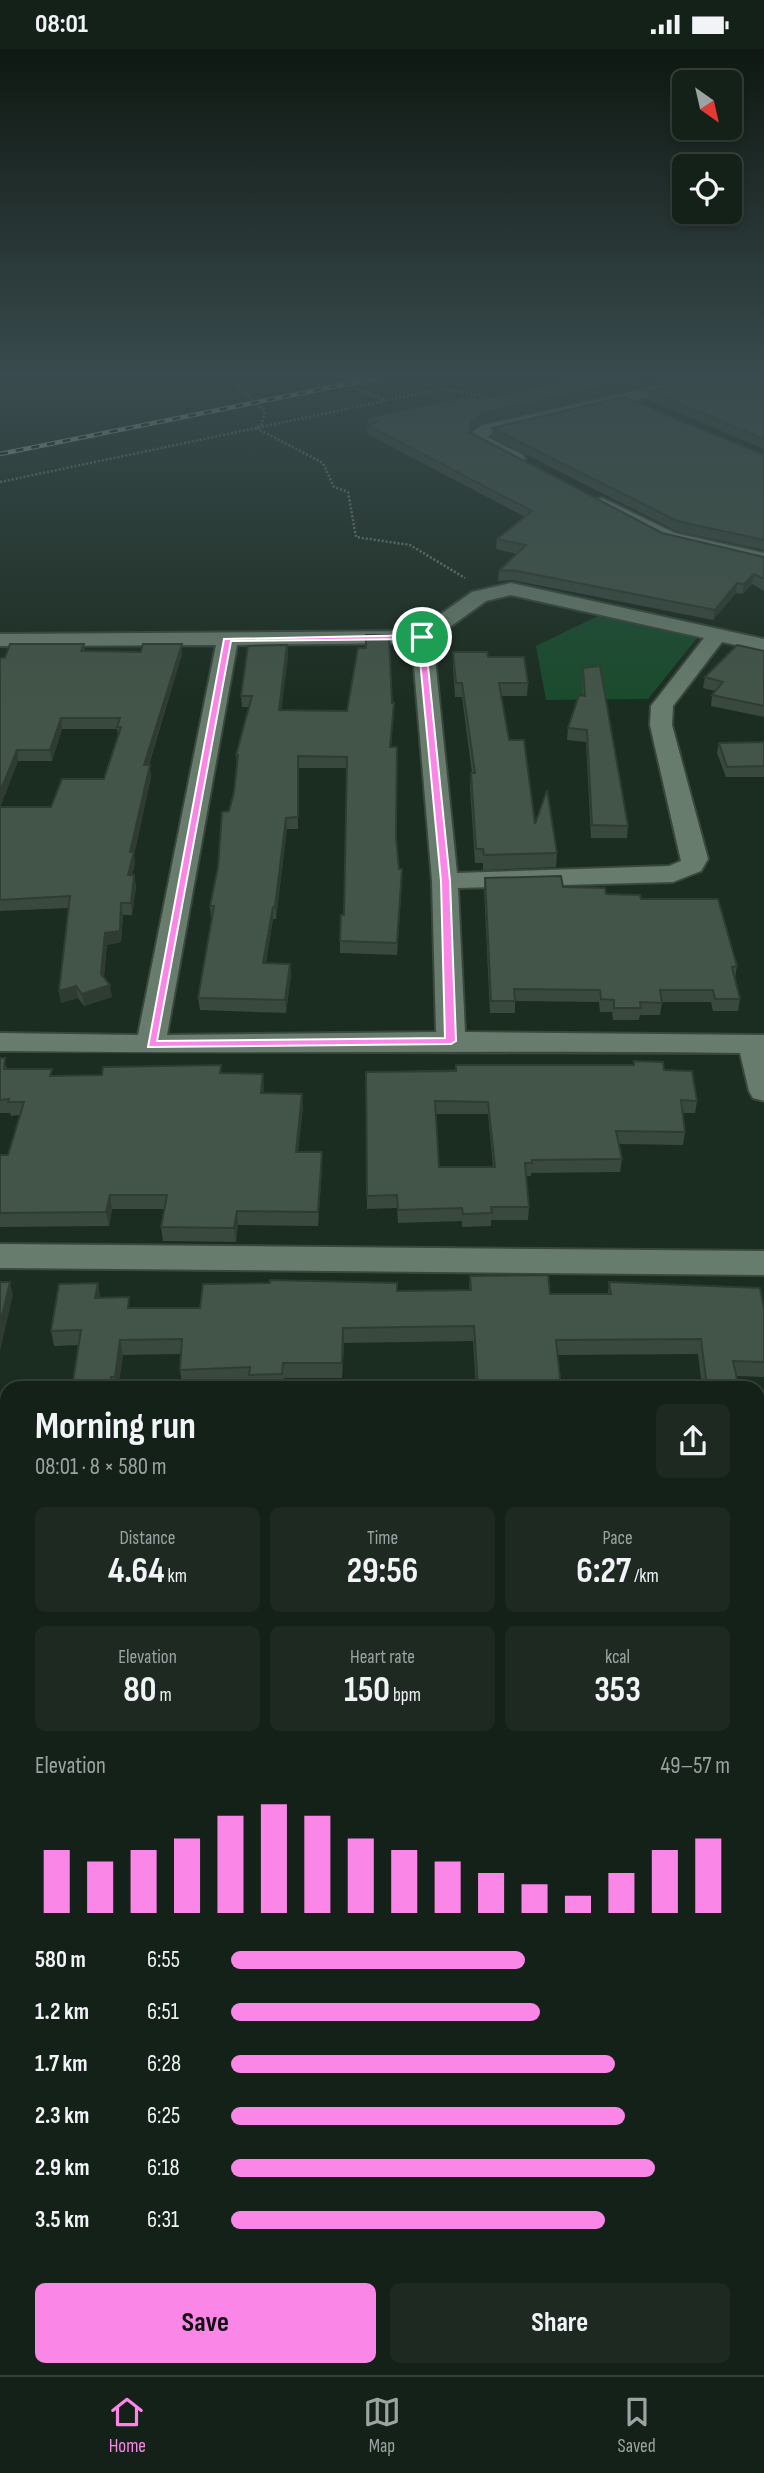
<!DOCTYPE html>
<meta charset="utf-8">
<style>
body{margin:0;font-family:"Sofia Sans Condensed",sans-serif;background:#1d2921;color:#f1f3f6;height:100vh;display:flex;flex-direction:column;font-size:26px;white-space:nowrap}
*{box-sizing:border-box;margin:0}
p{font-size:23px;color:#9da3a2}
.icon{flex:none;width:38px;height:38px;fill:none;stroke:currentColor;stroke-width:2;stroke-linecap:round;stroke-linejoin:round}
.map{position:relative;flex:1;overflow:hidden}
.panel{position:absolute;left:0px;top:1332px;width:765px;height:996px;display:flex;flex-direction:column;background:#142118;border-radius:21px 21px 0 0;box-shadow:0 4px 10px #0003,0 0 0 2px #333e37}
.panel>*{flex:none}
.needle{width:46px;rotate:146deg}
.tools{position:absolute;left:672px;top:21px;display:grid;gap:14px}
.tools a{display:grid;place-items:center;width:70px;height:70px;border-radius:10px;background:#142118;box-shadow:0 4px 10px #0003,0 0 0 2px #333e37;font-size:35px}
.pin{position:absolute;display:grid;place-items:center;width:60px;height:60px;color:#fff;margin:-30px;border:4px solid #fff;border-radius:50%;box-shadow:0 2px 7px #0007}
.round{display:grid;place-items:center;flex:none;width:74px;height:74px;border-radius:10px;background:#1d2921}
.summary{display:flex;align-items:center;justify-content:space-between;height:119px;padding:0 35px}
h1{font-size:38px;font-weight:700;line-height:52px}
.figures{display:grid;grid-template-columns:repeat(3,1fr);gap:10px;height:119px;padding:7px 35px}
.figures div{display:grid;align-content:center;border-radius:10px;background:#1d2921;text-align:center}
.figures b{font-size:35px;font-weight:700}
.figures small{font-size:19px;font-weight:400}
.figures p{font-size:19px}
.chart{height:196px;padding:14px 35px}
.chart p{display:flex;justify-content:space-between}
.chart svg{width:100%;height:126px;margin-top:7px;stroke:#fa87e7;stroke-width:6}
.action{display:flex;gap:14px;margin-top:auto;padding:14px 35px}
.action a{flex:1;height:80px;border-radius:10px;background:#fa87e7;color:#111;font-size:28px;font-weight:700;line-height:80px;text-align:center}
.action a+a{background:#1d2921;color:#f1f3f6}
ul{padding:0 35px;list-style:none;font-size:23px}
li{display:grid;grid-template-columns:112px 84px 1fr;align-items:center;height:52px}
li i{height:18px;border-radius:9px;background:#fa87e7}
.status{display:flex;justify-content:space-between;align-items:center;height:49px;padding:0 35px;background:#142118;direction:ltr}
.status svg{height:19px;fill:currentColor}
.menu{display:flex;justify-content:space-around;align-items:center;height:98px;border-top:2px solid #333e37;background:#142118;font-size:19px;color:#9da3a2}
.menu a{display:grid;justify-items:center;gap:4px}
.menu .selected{color:#fa87e7}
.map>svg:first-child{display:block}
</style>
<div class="status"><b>08:01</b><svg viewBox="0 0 49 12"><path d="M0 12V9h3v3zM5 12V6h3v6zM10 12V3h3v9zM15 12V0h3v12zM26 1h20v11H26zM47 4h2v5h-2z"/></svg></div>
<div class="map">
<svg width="764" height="2326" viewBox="0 0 764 2326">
<rect width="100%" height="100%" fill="#1b2c20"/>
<!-- green -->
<g fill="#1a4b2d">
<polygon points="598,567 697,589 648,650 546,651 536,597"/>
<rect x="0" y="1504" width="7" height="67"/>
</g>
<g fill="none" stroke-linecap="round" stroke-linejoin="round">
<defs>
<g id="minor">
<polygon points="698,328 726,328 718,333 494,383 487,388 523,406 525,410 523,414 511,414 471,391 473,383 483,376"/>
<polygon points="737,328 764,330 764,340 740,331"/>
<polygon points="602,449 675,484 764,504 764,516 662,492 596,458 593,454 596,450"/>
<path d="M511,534L764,590V602L722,593L673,657L672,676L708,810L701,822L673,833L458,839L465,983L764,986V1052L753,1049L749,1042L740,1004C493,1001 247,1005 0,1002V984L138,986L216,596L0,597V585L417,582L472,543ZM511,546L704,589L651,657L650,676L681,812L669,817L457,824L433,590L486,552ZM412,594L432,832L436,983L167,986L237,596Z"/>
<polygon points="0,1195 764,1202 764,1226 0,1219"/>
<rect x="0" y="1470" width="7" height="34"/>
<rect x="758" y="1472" width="6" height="34"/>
<polygon points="758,1571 764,1571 764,1609 758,1608"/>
<polygon points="7,1572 7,1610 0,1611 0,1573"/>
<polygon points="764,1688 764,1730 758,1731 758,1689"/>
<rect x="0" y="1697" width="7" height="42"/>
<polygon points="7,1932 7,2025 0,2028 0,1935"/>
<rect x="513" y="2320" width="58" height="6"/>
</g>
</defs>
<!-- minor casing -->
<use href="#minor" stroke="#39473c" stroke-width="4"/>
<!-- path -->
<g stroke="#758378" stroke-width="2.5" stroke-dasharray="2 2" stroke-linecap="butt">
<polyline points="227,328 265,362 262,375 256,379 323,414 334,438 348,443 356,488 410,496 465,529"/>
<polyline points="326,328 385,351"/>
<polyline points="0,433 441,340 479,346 492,351"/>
</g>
<!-- minor -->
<use href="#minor" fill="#687c6d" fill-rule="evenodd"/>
<defs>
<polyline id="rail" points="0,405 382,328"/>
</defs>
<!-- rail casing -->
<use href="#rail" stroke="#becac1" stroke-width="4.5"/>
<!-- rail -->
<use href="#rail" stroke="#112217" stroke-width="2.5" stroke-dasharray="8" stroke-linecap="butt"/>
</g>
<!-- wall -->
<g fill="#3a493e" fill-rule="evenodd">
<polygon points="569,328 686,328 482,373 472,381 471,384 662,484 764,508 764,542 752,535 742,545 736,544 713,571 512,531 498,532 499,522 517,505 496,500 497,490 525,468 367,385 368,369 480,351 566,332 566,329"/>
<polygon points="757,334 764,337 764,400 648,351 649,342"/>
<polygon points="492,379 764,406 764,501 676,482 492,388"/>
<path d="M84,595V602L141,603L182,595V605L149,716L151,728L134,806L135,814L132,826H134L136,838L132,866H123L121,893L107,896L104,928L112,948L84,957L78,949L61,954L59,942L69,859L0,862V609ZM62,680H117L118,687L104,730L51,758H0L18,712H52Z"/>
<polygon points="287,596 288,607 281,661 347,662 394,654 391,698 396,789 399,820 402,832 397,906 340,904 340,892 344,866 347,719 298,719 298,780 287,780 276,870 273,870 266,914 290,915 291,927 286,964 200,961 198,949 212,869 211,869 210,857 234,743 237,717 236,706 249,658 242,658 241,647"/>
<polygon points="764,602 764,668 711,657 712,646 715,642 703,639 705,628"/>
<polygon points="453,603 488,608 528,634 527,647 501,647 509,691 535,775 557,804 556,818 483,821 483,814 475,814 470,738 471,724 472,724 462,648 455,648 453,616"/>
<polygon points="583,619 628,777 627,789 591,789 586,693 567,691 568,679 583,647 582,630"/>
<polygon points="764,693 764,728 726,728 717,704 719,694"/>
<polygon points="485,829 563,838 641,850 737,917 735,930 740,950 738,962 713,962 711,953 662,953 660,966 640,966 639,971 613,971 612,963 600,963 599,953 515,952 515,964 490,964 484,841"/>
<polygon points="0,1009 8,1020 53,1027 222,1024 264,1038 263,1044 302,1045 303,1058 298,1103 322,1117 318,1177 238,1176 236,1193 163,1192 161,1178 165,1160 112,1160 109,1177 0,1178 0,1106 8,1106 20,1066 11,1067 10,1064 0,1064"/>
<path d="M634,1012L664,1021L697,1052L695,1064H683L685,1083L683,1096L619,1095L622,1110L620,1123L531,1124V1127H526L529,1158L528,1171H491V1177L462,1178V1172L398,1174L397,1159L367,1160L366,1023L633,1016ZM436,1065H488L493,1118H439Z"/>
<polygon points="470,1227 550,1245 608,1245 609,1233 764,1260 764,1328 736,1327 739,1339 702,1338 698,1305 558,1306 561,1339 476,1339 473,1292 344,1294 342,1329 284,1329 283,1339 250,1339 250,1334 182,1336 180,1321 181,1305 123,1306 118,1339 72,1339 78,1296 54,1297 51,1282 98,1234 100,1249 131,1259 200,1259 397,1242 469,1241"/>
<rect x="0" y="1362" width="7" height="75"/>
<polygon points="758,1373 764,1373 764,1431 761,1431 758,1448"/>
<polygon points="605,2320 747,2320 747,2326 606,2326"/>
</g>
<!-- shaded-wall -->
<g fill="#2f3c32">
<polygon points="648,328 686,328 482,373 472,381 469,392 469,383 472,372 483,364"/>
<polygon points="754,525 752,535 742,545 744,535"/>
<polygon points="737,534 736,544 713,571 715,561"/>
<polygon points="182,595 182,605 145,727 144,716"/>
<polygon points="287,596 288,607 280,672 279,661"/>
<polygon points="394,654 394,665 390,709 390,698"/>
<polygon points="61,669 62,680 52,712 50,701"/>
<polygon points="17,701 18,712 0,759 0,743"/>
<polygon points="150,716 151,728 134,806 135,814 130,838 128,826 130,803"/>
<polygon points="286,769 287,780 276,870 275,858"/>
<polygon points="402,820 402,832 397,906 397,894"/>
<polygon points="134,826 136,838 132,866 131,854"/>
<polygon points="121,854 123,866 121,893 107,896 103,937 101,925 105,884"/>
<polygon points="273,858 273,870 264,926 263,914"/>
<polygon points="290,915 291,927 286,964 285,951"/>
<polygon points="110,936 112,948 84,957 82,945"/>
<polygon points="76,937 78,949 61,954 59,942"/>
<polygon points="263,1025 264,1038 262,1057 261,1044"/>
<polygon points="302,1045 303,1058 296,1116 296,1103"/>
<polygon points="322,1103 322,1117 318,1177 318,1163"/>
<polygon points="110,1146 112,1160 109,1177 106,1163"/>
<polygon points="237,1162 238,1176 236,1193 234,1179"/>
<polygon points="10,1233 13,1246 0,1302 0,1275"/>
<polygon points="98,1234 100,1249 95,1249"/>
<polygon points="343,1279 344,1294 342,1329 342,1314"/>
<polygon points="120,1291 123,1306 118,1339 116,1339 115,1328"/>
<polygon points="182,2320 188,2320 187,2326 180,2326"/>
</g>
<!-- building -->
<g fill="#435548" stroke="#2f3c32" stroke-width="2" fill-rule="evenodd">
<polygon points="569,328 648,328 483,364 472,372 469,383 662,484 764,508 764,530 754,525 744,535 737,534 715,561 512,521 499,522 526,496 497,490 532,462 367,376 377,373 368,369 472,347 480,351 571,331 566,329"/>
<polygon points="711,328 750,328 757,331 752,332 764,337 764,390 649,342"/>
<polygon points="623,348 764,406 764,491 677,472 492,379"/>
<polygon points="366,586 389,586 392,654 394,654 390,698 397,698 396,788 399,820 402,820 397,894 340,892 341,866 344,866 347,708 298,707 298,768 286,769 275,858 273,858 263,914 290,915 285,951 198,949 214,857 210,857 218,818 222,763 229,762 234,743 238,706 236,706 252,647 241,647 248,597 287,596 279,661 347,662 358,599 366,599"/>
<polygon points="10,595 84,595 81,602 141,603 143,595 182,595 144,716 150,716 130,803 134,803 128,826 134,826 131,854 121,854 120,882 105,884 101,925 110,936 82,945 76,937 59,942 70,847 0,851 0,758 51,758 62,730 104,730 121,678 117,678 120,669 61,669 50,701 17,701 0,743 0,609 5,609"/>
<polygon points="737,596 764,602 764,657 712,646 723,633 705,628"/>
<polygon points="453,603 487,603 488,608 524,608 528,634 499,634 509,691 524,691 535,775 547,741 557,804 484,806 483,800 476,800 471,724 475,724 462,634 456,634"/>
<polygon points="600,617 628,777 592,776 587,681 568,679 579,646 585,647 583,619"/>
<polygon points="764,693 764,717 727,718 719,694"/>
<polygon points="561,827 563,838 605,839 606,845 640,846 641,850 718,850 737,917 732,918 740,950 715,950 713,941 660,941 662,954 640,953 641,959 614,959 614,951 601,950 600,941 514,940 515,952 491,952 485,829"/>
<polygon points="0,1009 5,1009 4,1020 52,1020 50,1027 102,1026 103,1018 221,1016 220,1024 263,1025 261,1044 302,1045 296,1103 322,1103 318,1163 237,1162 234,1179 161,1178 167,1146 110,1146 106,1163 0,1164 0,1106 8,1106 24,1053 8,1053 9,1050 0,1051"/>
<path d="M634,1012L663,1013L664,1021L692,1022L697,1052L681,1051L685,1083L616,1082L622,1110L532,1111V1114H525L529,1158H491L492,1164L463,1165L462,1159L398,1161L397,1146L367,1147L366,1023L456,1022V1016H634ZM435,1052L488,1053L495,1118H439Z"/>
<polygon points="548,1226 550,1245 611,1245 609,1233 760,1239 764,1260 764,1313 733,1312 739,1339 684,1339 684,1338 707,1338 701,1290 556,1291 561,1339 478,1339 474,1277 343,1279 342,1314 283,1314 282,1325 249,1326 250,1318 180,1321 182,1290 120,1291 115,1328 111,1328 111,1339 72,1339 81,1281 51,1282 59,1235 98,1234 95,1249 129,1248 128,1259 200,1259 203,1235 270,1234 270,1231 397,1234 397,1242 471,1241 470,1227"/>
<polygon points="0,1233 10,1233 0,1275"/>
<rect x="0" y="1362" width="7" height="60"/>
<polygon points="758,1373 764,1373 764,1416 758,1416 762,1433 758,1433"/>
<polygon points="26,2320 182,2320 180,2326 25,2326"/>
<rect x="611" y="2320" width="136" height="6"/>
</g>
<!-- sky -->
<linearGradient id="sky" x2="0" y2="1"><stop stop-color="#0f1812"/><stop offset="0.5" stop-color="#394b4e"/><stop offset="1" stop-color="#394b4e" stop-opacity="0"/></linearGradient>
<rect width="764" height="654" fill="url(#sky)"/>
<!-- route -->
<path fill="#fa87e7" stroke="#fff" stroke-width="2" fill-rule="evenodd" d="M422,586L425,588L450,832L456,992L451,995L148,998L224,590ZM418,590L441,832L445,989L157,992L231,592Z"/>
</svg>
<div class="tools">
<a><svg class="needle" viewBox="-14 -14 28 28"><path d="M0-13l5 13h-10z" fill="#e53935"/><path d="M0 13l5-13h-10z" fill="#9da3a2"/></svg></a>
<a><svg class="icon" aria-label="locate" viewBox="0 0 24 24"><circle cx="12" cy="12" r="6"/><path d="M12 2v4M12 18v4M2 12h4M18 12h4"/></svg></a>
</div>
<div class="pin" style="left:422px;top:588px;background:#1e9e55"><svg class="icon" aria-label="arrive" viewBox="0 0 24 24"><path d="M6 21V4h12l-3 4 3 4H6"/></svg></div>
<section class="panel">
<div class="summary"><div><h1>Morning run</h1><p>08:01 · 8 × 580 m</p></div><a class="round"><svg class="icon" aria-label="share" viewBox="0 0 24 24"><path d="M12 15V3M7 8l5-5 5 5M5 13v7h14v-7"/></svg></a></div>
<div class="figures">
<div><p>Distance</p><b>4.64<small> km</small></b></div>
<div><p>Time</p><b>29:56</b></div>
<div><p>Pace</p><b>6:27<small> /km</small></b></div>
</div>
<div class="figures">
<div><p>Elevation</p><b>80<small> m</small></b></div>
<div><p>Heart rate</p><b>150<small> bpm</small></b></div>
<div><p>kcal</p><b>353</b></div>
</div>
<div class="chart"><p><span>Elevation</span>49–57 m</p>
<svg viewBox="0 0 160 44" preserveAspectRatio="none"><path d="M5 44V22M15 44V26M25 44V22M35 44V18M45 44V10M55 44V6M65 44V10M75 44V18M85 44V22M95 44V26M105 44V30M115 44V34M125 44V38M135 44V30M145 44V22M155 44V18"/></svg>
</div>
<ul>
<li><b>580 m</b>6:55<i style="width:59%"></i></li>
<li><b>1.2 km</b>6:51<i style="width:62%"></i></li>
<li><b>1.7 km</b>6:28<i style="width:77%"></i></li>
<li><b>2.3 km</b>6:25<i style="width:79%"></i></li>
<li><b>2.9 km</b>6:18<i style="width:85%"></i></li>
<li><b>3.5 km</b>6:31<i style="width:75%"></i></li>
</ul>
<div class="action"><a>Save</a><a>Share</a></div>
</section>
</div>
<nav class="menu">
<a class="selected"><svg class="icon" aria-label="home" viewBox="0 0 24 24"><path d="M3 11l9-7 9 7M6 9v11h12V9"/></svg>Home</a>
<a><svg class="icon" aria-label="map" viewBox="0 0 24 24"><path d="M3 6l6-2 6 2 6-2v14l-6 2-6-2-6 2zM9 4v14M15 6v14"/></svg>Map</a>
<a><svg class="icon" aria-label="saved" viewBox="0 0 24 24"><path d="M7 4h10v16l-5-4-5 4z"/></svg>Saved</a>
</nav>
